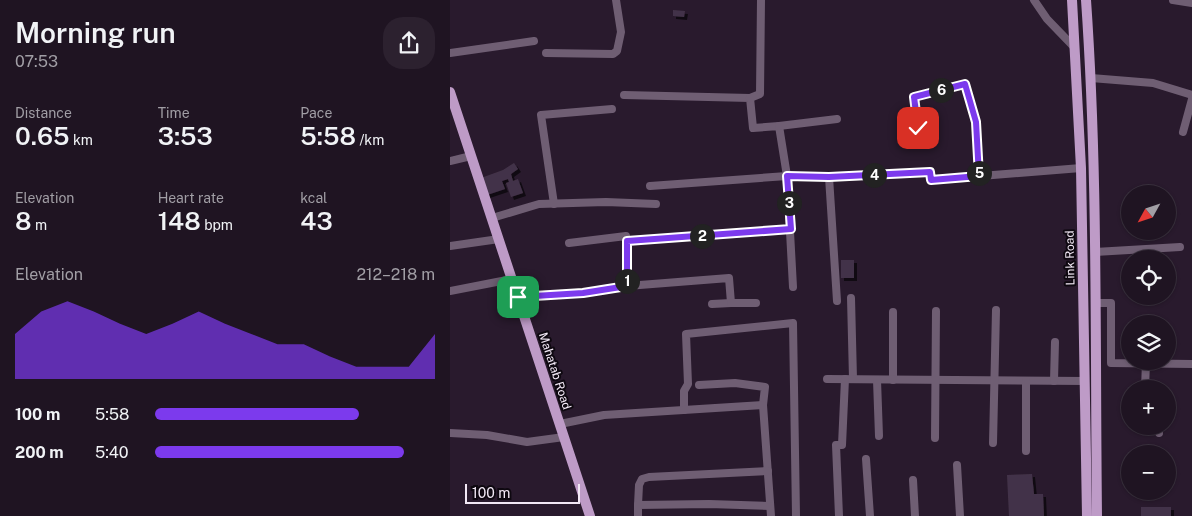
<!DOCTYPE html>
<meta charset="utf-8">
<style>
body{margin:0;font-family:"Public Sans",sans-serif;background:#2c212f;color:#f1f3f6;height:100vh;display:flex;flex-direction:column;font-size:19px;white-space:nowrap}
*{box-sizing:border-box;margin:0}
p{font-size:16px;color:#a19ea5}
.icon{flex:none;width:28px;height:28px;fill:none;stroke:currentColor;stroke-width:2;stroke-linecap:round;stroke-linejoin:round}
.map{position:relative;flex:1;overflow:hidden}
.side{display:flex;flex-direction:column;background:#1f1422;width:450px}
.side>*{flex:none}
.needle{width:32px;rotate:230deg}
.fabs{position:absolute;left:671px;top:185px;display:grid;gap:10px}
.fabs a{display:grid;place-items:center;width:55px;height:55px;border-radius:50%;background:#1f1422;box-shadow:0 1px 4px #0004,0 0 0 1px #3c3340;font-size:25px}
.scale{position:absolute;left:15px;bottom:12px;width:115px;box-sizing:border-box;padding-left:5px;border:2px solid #f2e8f5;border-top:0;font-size:14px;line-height:18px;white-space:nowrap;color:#f2e8f5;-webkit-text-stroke:4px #0e0810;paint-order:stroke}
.pin{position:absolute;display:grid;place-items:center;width:42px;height:42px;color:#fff;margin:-21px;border-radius:10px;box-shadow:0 2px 8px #0006}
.km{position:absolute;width:25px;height:25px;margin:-12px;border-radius:50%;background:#222;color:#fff;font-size:14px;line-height:25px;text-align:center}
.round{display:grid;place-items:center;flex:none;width:52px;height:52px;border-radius:20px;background:#2c212f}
.headline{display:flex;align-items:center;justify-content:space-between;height:85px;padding:0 15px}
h1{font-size:28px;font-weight:600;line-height:38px}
.metrics{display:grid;grid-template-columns:repeat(3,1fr);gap:8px;height:85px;padding:5px 15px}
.metrics div{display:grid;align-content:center}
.metrics b{font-size:25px;font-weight:600}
.metrics small{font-size:14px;font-weight:400}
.metrics p{font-size:14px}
.chart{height:140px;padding:10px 15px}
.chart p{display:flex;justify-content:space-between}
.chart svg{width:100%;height:90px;margin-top:5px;fill:#7c3aed;opacity:.7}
ul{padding:0 15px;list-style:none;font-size:16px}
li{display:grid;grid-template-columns:80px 60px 1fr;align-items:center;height:38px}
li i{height:12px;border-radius:6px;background:#7c3aed}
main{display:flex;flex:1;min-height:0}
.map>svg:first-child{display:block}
</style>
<main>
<section class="side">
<div class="headline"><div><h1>Morning run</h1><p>07:53</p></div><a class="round"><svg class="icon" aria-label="share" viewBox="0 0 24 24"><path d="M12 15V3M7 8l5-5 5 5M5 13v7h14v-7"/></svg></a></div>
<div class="metrics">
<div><p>Distance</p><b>0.65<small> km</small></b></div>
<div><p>Time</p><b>3:53</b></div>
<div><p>Pace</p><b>5:58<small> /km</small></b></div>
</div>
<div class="metrics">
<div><p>Elevation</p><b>8<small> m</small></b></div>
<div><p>Heart rate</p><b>148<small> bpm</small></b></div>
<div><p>kcal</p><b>43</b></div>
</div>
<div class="chart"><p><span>Elevation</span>212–218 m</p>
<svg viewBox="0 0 160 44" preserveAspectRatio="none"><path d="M0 44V22L10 11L20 6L30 11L40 17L50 22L60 17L70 11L80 17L90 22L100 27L110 27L120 33L130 38L140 38L150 38L160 22V44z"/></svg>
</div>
<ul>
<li><b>100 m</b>5:58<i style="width:73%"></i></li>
<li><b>200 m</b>5:40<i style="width:89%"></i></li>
</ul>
</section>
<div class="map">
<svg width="742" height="516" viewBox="0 0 742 516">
<defs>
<filter id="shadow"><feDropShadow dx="3" dy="3" stdDeviation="0" flood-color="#0009"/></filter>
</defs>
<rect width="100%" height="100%" fill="#291a2d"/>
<!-- building -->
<g fill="#433348" filter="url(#shadow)">
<polygon points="223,10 235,11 234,17 223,16"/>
<polygon points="64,163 68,169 61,174 63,181 68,179 73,193 61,197 56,183 59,182 58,179 52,181 55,189 37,195 31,178 53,170"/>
<rect x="391" y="260" width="13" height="18"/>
<polygon points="582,474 584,494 593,494 594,516 559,516 557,475"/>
<rect x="691" y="507" width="30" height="9"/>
</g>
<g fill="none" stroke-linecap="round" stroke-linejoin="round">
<!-- minor -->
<g stroke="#6f5e73" stroke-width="8">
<polyline points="584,0 597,19 624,47"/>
<polyline points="723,0 742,3"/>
<polyline points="0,53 84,41"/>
<polyline points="96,53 163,54 167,51 171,32 166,0"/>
<polyline points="641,78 703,83 742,95"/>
<polyline points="174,95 300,98 303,128 329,126 337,176 343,287"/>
<polyline points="300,98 310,94 311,0"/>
<polyline points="329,126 387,119"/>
<polyline points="468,128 464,97 515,84 526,122 529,176"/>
<polyline points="733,132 742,99"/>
<polyline points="0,161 21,156"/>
<polyline points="379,177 387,301"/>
<polyline points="200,186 337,176 374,177 480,172 481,180 631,168"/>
<polyline points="104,204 91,115 162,109"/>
<polyline points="42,218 89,204 156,202 206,204"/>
<polyline points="177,241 341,229"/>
<polyline points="0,246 49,239"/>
<polyline points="645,252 730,247"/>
<polyline points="177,286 279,278 281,303 262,304"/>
<polyline points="0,291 62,279"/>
<polyline points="68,297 133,293 177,286 176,236 119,243"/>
<polyline points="401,298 403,379"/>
<polyline points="281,303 306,303"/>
<polyline points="645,303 661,303 661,363 742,364"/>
<polyline points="443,312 443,380"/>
<polyline points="377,379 635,381"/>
<polyline points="427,380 429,436"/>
<polyline points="576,381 576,451"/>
<polyline points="604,381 605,342"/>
<polyline points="249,385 285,383 315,387 313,405"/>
<polyline points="695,389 696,362"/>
<polyline points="234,410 234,391 238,384 236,334 343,323 346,516"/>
<polyline points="110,424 154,415 313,405 321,516"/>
<polyline points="708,426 709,433"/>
<polyline points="0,433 37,435 77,442 114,437"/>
<polyline points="485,438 486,311"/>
<polyline points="543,443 546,310"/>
<polyline points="416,459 420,516"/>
<polyline points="507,465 510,516"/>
<polyline points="463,480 465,516"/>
<polyline points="188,505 189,485 192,479 199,477 318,471"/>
<polyline points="188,516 188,505 259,504 320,506"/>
<polyline points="389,516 386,445 392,445 395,379"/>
</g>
<!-- major -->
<g stroke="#be9bc7" stroke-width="10">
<polyline points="622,0 631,168 637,516"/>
<path d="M636,0C648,172 645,344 647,516"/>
<polyline points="0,92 140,516"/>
</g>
</g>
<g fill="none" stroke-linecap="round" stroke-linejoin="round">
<defs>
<polyline id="route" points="68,297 133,293 177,286 177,241 341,229 337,176 379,177 480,172 481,180 529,176 526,122 515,84 464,97 468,128"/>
</defs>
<!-- route casing -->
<use href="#route" stroke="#fff" stroke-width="10"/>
<!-- route -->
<use href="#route" stroke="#7c3aed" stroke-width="6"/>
</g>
<g text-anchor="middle" stroke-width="4" stroke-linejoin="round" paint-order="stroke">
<!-- street labels -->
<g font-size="12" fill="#f2e8f5" stroke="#0e0810">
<text transform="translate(620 258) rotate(-91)" y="4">Link Road</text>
<text transform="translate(105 371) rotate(72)" y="4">Mahatab Road</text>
</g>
</g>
</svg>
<div class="fabs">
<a><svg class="needle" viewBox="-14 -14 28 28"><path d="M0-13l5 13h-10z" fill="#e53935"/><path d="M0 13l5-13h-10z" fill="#a19ea5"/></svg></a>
<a><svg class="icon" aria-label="locate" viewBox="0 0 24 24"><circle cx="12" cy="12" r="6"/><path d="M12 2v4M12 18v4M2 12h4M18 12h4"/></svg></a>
<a><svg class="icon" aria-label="layers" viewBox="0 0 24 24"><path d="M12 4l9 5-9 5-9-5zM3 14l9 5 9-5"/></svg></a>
<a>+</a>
<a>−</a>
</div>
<div class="scale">100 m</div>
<div class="pin" style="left:68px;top:297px;background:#1e9e55"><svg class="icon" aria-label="arrive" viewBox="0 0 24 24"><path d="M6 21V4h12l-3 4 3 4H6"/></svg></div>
<div class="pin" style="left:468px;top:128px;background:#d93025"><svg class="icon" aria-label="check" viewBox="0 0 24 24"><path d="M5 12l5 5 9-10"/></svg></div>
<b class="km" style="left:177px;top:281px">1</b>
<b class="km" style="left:252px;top:236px">2</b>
<b class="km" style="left:339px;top:203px">3</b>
<b class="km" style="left:424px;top:175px">4</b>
<b class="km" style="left:529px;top:173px">5</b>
<b class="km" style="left:491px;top:90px">6</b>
</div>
</main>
